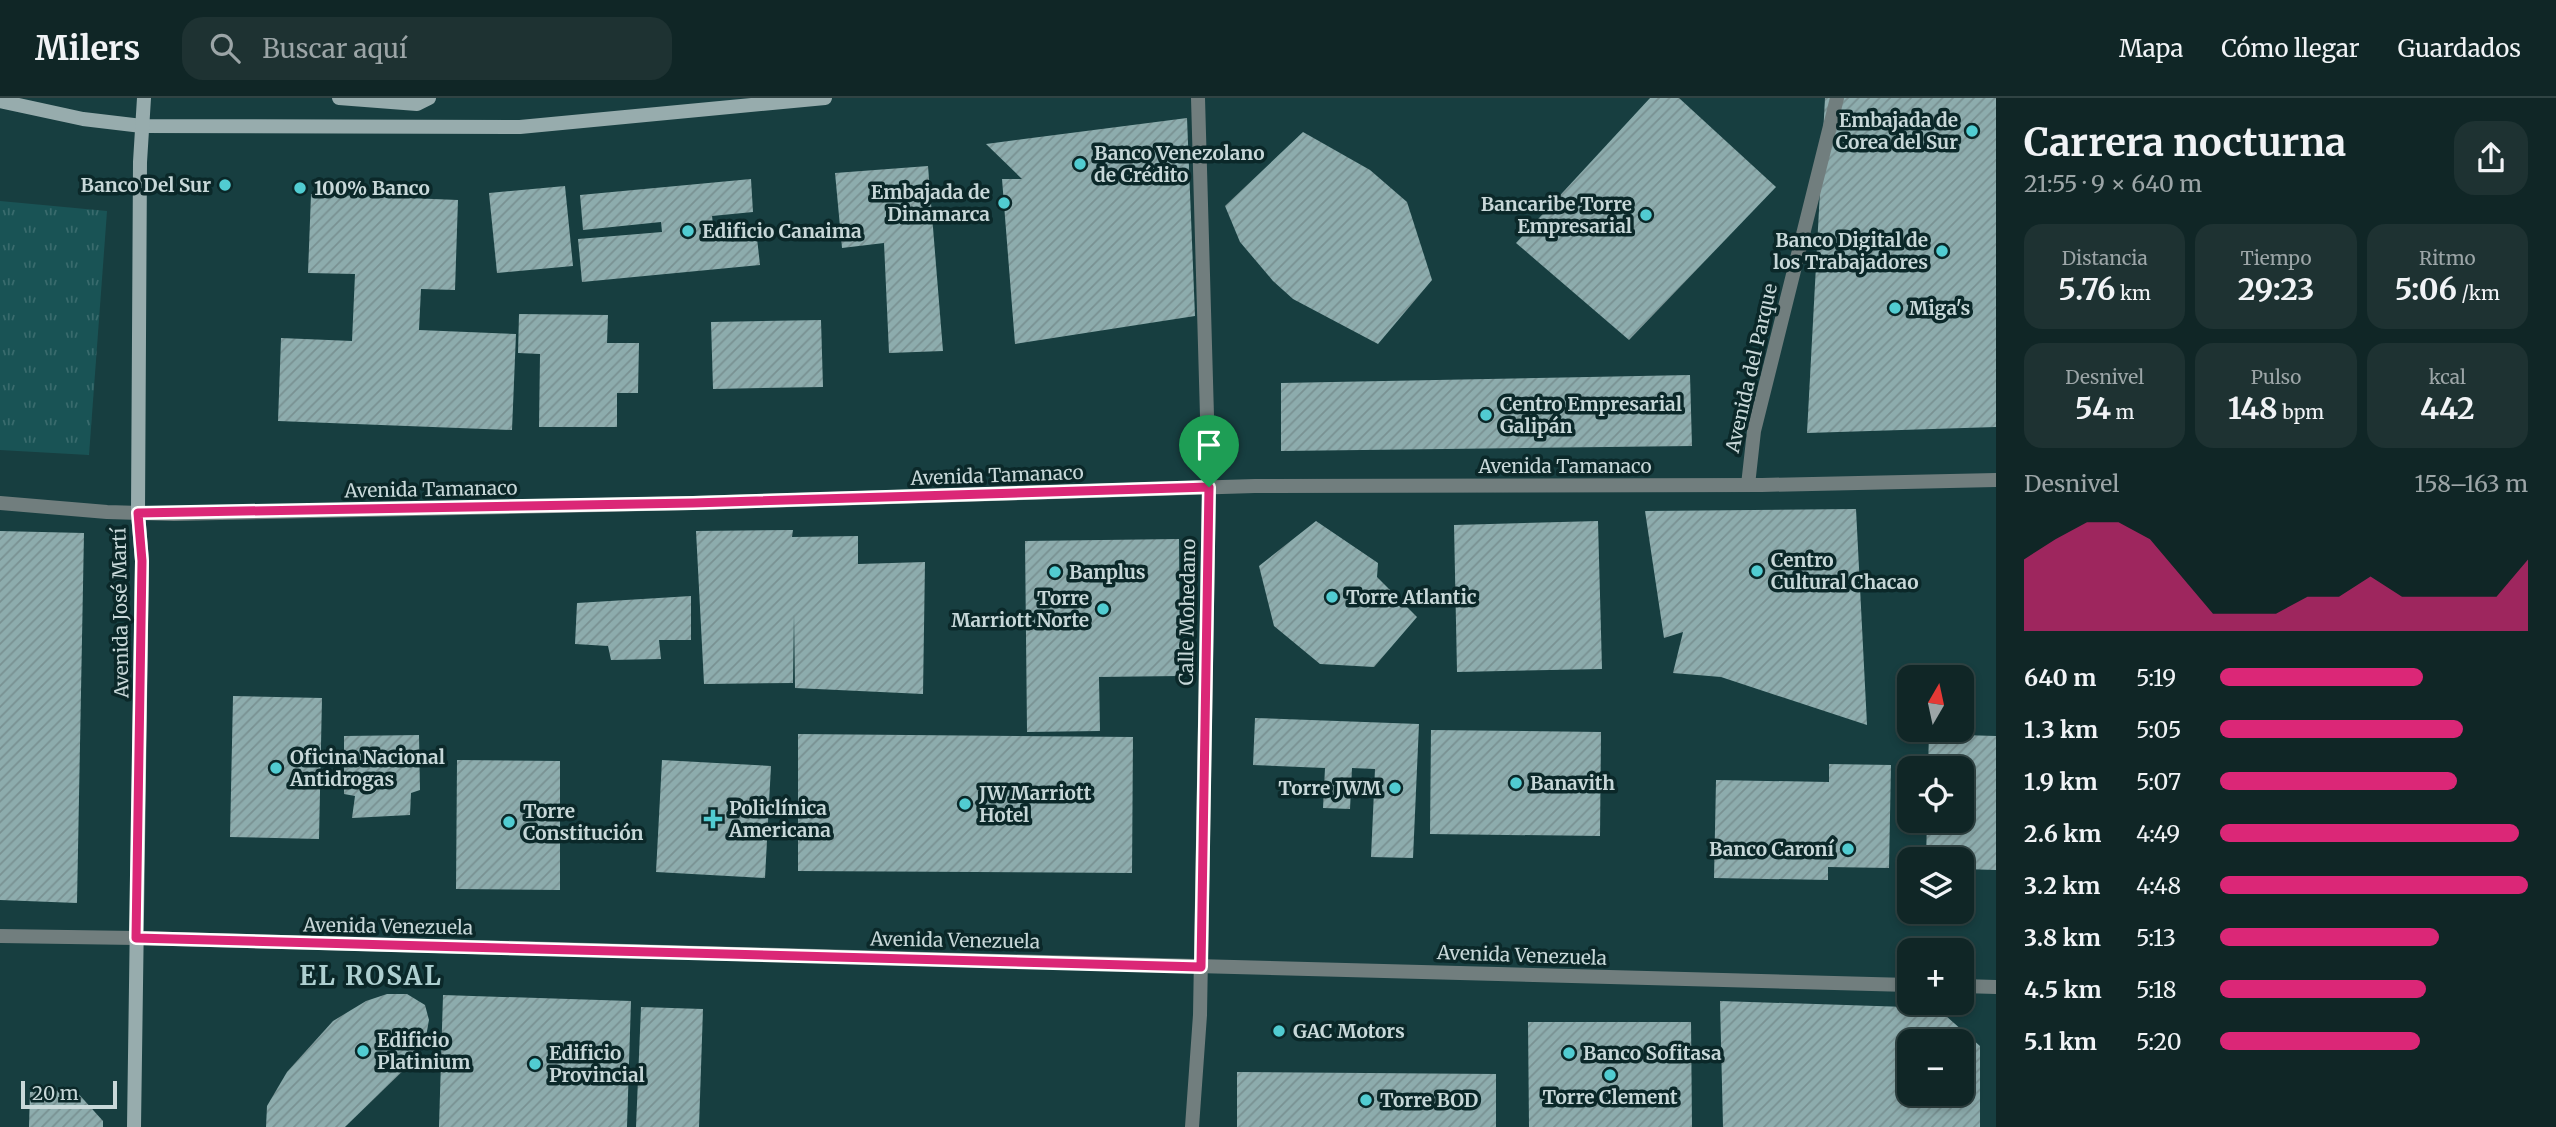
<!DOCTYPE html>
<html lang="es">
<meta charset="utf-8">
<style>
body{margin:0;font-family:Merriweather,serif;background:#1e3232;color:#f1f3f6;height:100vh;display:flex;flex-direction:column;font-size:26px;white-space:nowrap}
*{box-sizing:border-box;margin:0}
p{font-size:23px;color:#9ca5a7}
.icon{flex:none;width:38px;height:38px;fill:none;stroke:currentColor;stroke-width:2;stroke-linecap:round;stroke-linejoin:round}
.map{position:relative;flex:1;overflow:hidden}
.drawer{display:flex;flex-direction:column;background:#102626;width:560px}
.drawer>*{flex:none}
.needle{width:46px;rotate:9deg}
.tools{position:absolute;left:1897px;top:567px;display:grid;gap:14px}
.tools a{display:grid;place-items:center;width:77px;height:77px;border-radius:14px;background:#102626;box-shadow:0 4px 10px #0003,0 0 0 2px #304343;font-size:35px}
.scale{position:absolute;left:21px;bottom:18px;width:96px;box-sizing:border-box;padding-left:7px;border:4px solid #c8d8d9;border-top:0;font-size:19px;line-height:24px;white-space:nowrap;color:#c8d8d9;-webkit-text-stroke:5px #0b2829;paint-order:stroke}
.pin{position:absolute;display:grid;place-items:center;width:60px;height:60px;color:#fff;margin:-72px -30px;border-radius:50% 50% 50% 0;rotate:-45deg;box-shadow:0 0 7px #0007}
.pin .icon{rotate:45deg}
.round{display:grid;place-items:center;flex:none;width:74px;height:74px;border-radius:21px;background:#1e3232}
.headline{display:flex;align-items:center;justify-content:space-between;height:119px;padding:0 28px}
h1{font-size:38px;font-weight:700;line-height:52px}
.metrics{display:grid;grid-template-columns:repeat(3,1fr);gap:10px;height:119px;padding:7px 28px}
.metrics div{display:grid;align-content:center;border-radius:18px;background:#1e3232;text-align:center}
.metrics b{font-size:30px;font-weight:700}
.metrics small{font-size:19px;font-weight:400}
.metrics p{font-size:19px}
.chart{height:196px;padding:14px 28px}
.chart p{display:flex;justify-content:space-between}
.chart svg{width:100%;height:126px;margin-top:7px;fill:#db2777;opacity:.7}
ul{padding:0 28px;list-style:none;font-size:23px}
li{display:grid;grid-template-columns:112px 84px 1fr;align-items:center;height:52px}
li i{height:18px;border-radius:9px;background:#db2777}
header{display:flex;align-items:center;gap:42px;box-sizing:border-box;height:98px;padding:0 35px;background:#102626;border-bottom:2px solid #304343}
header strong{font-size:33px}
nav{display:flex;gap:38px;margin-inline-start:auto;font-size:24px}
.search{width:490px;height:63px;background:#1e3232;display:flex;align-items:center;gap:18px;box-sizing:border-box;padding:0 24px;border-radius:21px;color:#9ca5a7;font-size:26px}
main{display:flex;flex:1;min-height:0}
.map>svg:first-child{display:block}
</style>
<header>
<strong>Milers</strong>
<div class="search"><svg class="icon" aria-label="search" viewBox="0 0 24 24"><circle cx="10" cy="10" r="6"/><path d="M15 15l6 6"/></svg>Buscar aquí</div>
<nav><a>Mapa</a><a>Cómo llegar</a><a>Guardados</a></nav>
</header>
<main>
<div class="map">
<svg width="1996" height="1029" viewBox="0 0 1996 1029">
<defs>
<pattern id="park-tufts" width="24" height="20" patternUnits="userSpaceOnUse" patternTransform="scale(1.75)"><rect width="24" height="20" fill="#195355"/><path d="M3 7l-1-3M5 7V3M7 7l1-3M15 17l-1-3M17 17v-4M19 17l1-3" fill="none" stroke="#396b6d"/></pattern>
<pattern id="building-hatch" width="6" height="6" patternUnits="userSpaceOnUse" patternTransform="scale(1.75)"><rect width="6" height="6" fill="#8dacad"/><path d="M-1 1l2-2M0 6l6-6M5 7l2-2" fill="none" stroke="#799192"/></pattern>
</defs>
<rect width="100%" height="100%" fill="#153233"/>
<!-- built -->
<path fill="#173e40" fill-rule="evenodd" d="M0,0H1996V1029H0ZM1909,579H1962V632H1909ZM1909,670H1962V723H1909ZM1909,761H1962V814H1909ZM1909,852H1962V905H1909ZM1909,943H1962V996H1909Z"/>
<!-- park -->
<polygon fill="url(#park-tufts)" points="0,103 107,113 89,357 0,352"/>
<!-- building -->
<g fill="url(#building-hatch)" fill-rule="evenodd">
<polygon points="1650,0 1679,0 1776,89 1629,242 1516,145"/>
<polygon points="1825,0 1996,0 1996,329 1807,335"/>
<polygon points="1187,20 1195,218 1015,246 1002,81 1022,81 986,46"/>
<polygon points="1303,34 1370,72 1407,104 1432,182 1378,246 1293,201 1273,183 1240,144 1225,108"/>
<polygon points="928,68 943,253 889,255 884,145 842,150 835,75"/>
<polygon points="751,81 753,114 712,118 714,135 756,131 760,167 582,184 578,141 662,134 661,124 583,132 580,97"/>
<polygon points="565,88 573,168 497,175 489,95"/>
<polygon points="311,96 458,102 455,192 421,191 419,232 516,236 512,332 278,323 281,240 352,243 355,176 308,175"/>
<polygon points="519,216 608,217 607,245 639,245 638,295 617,295 617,329 539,329 540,256 518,255"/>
<polygon points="821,222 823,289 713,291 711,224"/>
<polygon points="1690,277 1692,348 1281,353 1281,285"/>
<polygon points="1856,411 1867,627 1721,579 1673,575 1683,534 1664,540 1645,413"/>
<polygon points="1316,423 1378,465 1377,479 1417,519 1374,569 1320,566 1274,528 1259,468"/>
<polygon points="1598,423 1602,571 1457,574 1454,427"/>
<polygon points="793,432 792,439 858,438 858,466 925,464 923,596 795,590 794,515 793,585 704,586 696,433"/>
<polygon points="0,433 84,435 77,805 0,802"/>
<polygon points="1179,441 1180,578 1099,579 1100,633 1027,634 1025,443"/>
<polygon points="691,498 691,542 659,542 661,561 611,562 608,548 575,546 577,505"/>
<polygon points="233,598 322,600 319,741 230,739"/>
<polygon points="1255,620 1419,626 1413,760 1371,759 1375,671 1352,670 1350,711 1323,710 1325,670 1253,667"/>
<polygon points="1431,632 1601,634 1600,738 1430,736"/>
<polygon points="798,636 1133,639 1132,775 798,773"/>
<polygon points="1929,636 1996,638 1996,772 1962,771 1962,761 1926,761 1927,723 1962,723 1962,670 1928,670"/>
<polygon points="419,637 420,692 411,695 410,717 352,720 355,698 344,696 344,638"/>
<polygon points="457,662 560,663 560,792 456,791"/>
<polygon points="662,662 771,668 765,780 656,774"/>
<polygon points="1829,666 1891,667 1889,770 1828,769 1828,782 1714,780 1716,682 1829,684"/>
<polygon points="387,896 407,896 425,907 429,922 425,944 413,963 345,1029 266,1029 267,1008 287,974 333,923 366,903"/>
<polygon points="443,897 631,903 627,1029 439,1029"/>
<path d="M1720,903L1937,910L1980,948V1029H1723ZM1909,943H1962V996H1909Z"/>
<polygon points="641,909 703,911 699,1029 636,1029"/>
<polygon points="1528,924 1691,924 1692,1029 1529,1029"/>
<polygon points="1237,974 1496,976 1496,1029 1237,1029"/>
<polygon points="75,992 103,1023 103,1029 29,1029 30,994"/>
</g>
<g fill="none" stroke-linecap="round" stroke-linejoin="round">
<!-- street -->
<g stroke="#717e7e" stroke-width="14">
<polyline points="1748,387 1754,333 1837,0"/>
<polyline points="0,405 107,414 174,416 693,405 1255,388 1762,387 1996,382"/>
<polyline points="0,838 136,840 1909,887"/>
<polyline points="1962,888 1996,889"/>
<polyline points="1192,1029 1200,917 1209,389 1198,0"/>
</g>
<!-- secondary -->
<g stroke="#97acad" stroke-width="14">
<polyline points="339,0 417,6 429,0"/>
<polyline points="0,3 83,21 142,28 520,29 825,0"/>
<polyline points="134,1029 142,463 138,415 140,64 144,0"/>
</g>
</g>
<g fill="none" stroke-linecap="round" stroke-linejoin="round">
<defs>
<polygon id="route" points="1209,389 1201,869 136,840 142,463 138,415 693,405"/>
</defs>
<!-- route casing -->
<use href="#route" stroke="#fff" stroke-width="14"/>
<!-- route -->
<use href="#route" stroke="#db2777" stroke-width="9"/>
</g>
<!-- markers -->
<g fill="#51ccd1" stroke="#0b2829" stroke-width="2.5">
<circle cx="1972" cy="33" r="7"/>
<circle cx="1080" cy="66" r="7"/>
<circle cx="225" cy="87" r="7"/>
<circle cx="300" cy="90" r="7"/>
<circle cx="1004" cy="105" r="7"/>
<circle cx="1646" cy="117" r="7"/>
<circle cx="688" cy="133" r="7"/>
<circle cx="1942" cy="153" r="7"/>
<circle cx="1895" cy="210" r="7"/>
<circle cx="1486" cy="317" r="7"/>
<circle cx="1757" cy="473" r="7"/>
<circle cx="1055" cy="474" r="7"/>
<circle cx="1332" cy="499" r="7"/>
<circle cx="1103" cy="511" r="7"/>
<circle cx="276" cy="670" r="7"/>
<circle cx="1516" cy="685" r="7"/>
<circle cx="1395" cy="690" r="7"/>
<circle cx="965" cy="706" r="7"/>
<path d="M709.5 710.5h7v7h7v7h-7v7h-7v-7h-7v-7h7z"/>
<circle cx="509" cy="724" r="7"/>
<circle cx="1848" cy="751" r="7"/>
<circle cx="1279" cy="933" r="7"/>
<circle cx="363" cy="953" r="7"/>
<circle cx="1569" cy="955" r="7"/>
<circle cx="535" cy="966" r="7"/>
<circle cx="1610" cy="977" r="7"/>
<circle cx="1366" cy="1002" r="7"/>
</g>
<g text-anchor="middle" stroke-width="7" stroke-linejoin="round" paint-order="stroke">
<!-- poi labels -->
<g font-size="19" font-weight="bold" fill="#c8d8d9" stroke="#0b2829" text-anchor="start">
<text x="1958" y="29" text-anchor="end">Embajada de<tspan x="1958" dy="22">Corea del Sur</tspan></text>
<text x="1094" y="62">Banco Venezolano<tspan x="1094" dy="22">de Crédito</tspan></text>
<text x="211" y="94" text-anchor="end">Banco Del Sur</text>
<text x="314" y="97">100% Banco</text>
<text x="990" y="101" text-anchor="end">Embajada de<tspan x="990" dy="22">Dinamarca</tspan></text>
<text x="1632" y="113" text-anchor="end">Bancaribe Torre<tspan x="1632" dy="22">Empresarial</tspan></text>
<text x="702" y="140">Edificio Canaima</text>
<text x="1928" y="149" text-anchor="end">Banco Digital de<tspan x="1928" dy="22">los Trabajadores</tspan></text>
<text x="1909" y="217">Miga's</text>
<text x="1500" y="313">Centro Empresarial<tspan x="1500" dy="22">Galipán</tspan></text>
<text x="1771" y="469">Centro<tspan x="1771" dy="22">Cultural Chacao</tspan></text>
<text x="1069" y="481">Banplus</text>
<text x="1346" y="506">Torre Atlantic</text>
<text x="1089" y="507" text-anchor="end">Torre<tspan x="1089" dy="22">Marriott Norte</tspan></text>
<text x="290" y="666">Oficina Nacional<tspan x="290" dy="22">Antidrogas</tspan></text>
<text x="1530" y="692">Banavith</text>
<text x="1381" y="697" text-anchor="end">Torre JWM</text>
<text x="979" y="702">JW Marriott<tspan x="979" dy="22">Hotel</tspan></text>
<text x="729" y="717">Policlínica<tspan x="729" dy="22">Americana</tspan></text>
<text x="523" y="720">Torre<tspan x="523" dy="22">Constitución</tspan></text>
<text x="1834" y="758" text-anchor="end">Banco Caroní</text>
<text x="1293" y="940">GAC Motors</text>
<text x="377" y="949">Edificio<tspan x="377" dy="22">Platinium</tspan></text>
<text x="549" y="962">Edificio<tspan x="549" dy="22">Provincial</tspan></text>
<text x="1583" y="962">Banco Sofitasa</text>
<text x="1610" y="1006" text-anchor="middle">Torre Clement</text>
<text x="1380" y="1009">Torre BOD</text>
</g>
<!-- street labels -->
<g font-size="19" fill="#c8d8d9" stroke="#0b2829">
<text transform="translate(1751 270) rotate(-77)" y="7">Avenida del Parque</text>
<text x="1565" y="375">Avenida Tamanaco</text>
<text transform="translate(997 377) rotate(-2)" y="7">Avenida Tamanaco</text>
<text transform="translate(431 391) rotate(-1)" y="7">Avenida Tamanaco</text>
<text transform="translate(1187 514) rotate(-89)" y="7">Calle Mohedano</text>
<text transform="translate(120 515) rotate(-91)" y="7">Avenida José Martí</text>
<text transform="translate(388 828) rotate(1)" y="7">Avenida Venezuela</text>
<text transform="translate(955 842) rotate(1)" y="7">Avenida Venezuela</text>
<text transform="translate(1522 857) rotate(2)" y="7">Avenida Venezuela</text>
</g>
<!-- district labels -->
<g font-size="26" font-weight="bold" letter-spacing="2" fill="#aecfd0" stroke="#0b2829">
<text x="371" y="887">EL ROSAL</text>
</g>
</g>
</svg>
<div class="tools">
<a><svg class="needle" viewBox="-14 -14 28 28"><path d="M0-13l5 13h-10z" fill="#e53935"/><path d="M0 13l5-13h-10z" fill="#9ca5a7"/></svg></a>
<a><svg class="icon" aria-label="locate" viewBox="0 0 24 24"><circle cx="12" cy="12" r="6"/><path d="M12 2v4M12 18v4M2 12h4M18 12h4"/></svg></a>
<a><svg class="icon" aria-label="layers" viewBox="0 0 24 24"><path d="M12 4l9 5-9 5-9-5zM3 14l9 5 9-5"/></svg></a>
<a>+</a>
<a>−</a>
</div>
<div class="scale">20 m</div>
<div class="pin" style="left:1209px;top:389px;background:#1e9e55"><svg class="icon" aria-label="arrive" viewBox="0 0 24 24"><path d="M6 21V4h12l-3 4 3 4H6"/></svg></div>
</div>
<section class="drawer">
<div class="headline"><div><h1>Carrera nocturna</h1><p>21:55 · 9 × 640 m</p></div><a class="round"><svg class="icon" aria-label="share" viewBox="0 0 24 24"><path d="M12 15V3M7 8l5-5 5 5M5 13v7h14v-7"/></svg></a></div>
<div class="metrics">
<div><p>Distancia</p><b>5.76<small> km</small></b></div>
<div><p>Tiempo</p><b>29:23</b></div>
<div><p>Ritmo</p><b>5:06<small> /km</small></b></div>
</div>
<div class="metrics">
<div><p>Desnivel</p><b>54<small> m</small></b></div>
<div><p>Pulso</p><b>148<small> bpm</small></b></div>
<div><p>kcal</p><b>442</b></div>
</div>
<div class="chart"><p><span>Desnivel</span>158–163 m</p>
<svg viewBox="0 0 160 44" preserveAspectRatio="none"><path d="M0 44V19L10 12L20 6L30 6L40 12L50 25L60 38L70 38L80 38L90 32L100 32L110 25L120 32L130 32L140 32L150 32L160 19V44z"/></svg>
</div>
<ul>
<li><b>640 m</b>5:19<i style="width:66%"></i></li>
<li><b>1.3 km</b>5:05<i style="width:79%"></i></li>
<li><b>1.9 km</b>5:07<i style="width:77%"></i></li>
<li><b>2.6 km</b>4:49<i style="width:97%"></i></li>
<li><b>3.2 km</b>4:48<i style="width:100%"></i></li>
<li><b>3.8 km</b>5:13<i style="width:71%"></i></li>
<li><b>4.5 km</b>5:18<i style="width:67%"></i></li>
<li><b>5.1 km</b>5:20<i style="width:65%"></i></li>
</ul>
</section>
</main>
